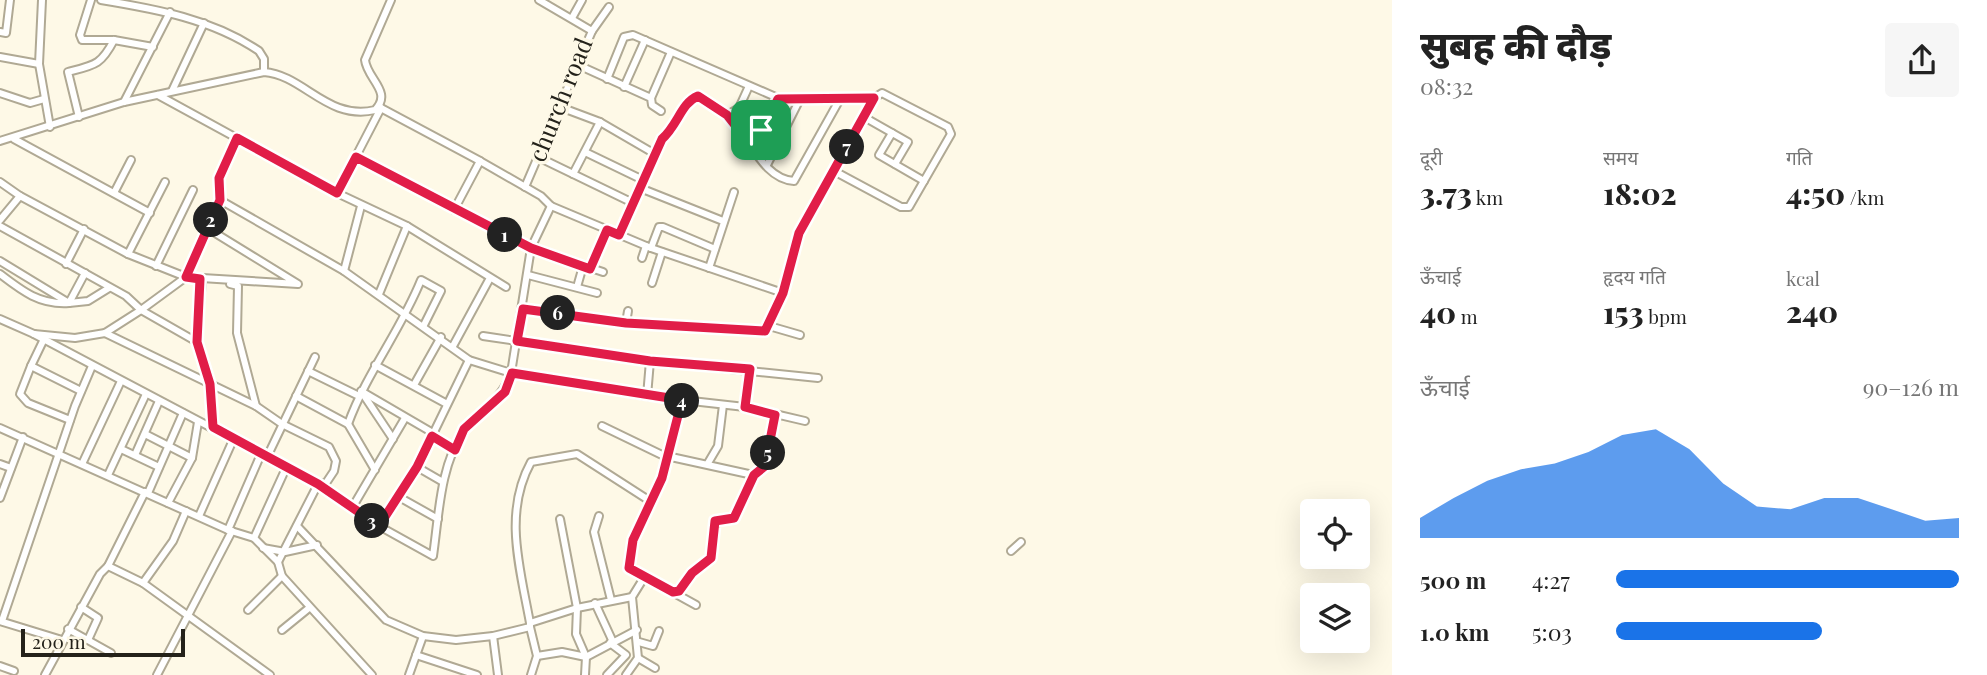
<!DOCTYPE html>
<html lang="hi">
<meta charset="utf-8">
<style>
body{margin:0;font-family:"Playfair Display","Noto Sans Devanagari",serif;background:#f6f6f6;color:#222;height:100vh;display:flex;flex-direction:column;font-size:26px;white-space:nowrap}
*{box-sizing:border-box;margin:0}
p{font-size:23px;color:#767676}
.icon{flex:none;width:38px;height:38px;fill:none;stroke:currentColor;stroke-width:2;stroke-linecap:round;stroke-linejoin:round}
.map{position:relative;flex:1;overflow:hidden}
.sheet{display:flex;flex-direction:column;background:#fff;width:595px}
.sheet>*{flex:none}
.buttons{position:absolute;left:1300px;top:499px;display:grid;gap:14px}
.buttons a{display:grid;place-items:center;width:70px;height:70px;border-radius:7px;background:#fff;box-shadow:0 7px 28px #0002;font-size:35px}
.scale{position:absolute;left:21px;bottom:18px;width:164px;box-sizing:border-box;padding-left:7px;border:4px solid #24221a;border-top:0;font-size:19px;line-height:24px;white-space:nowrap;color:#24221a;-webkit-text-stroke:5px #fef9e7;paint-order:stroke}
.pin{position:absolute;display:grid;place-items:center;width:60px;height:60px;color:#fff;margin:-30px;border-radius:14px;box-shadow:0 4px 10px #0006}
.km{position:absolute;width:35px;height:35px;margin:-18px;border-radius:50%;background:#222;color:#fff;font-size:19px;line-height:35px;text-align:center}
.round{display:grid;place-items:center;flex:none;width:74px;height:74px;border-radius:7px;background:#f6f6f6}
.summary{display:flex;align-items:center;justify-content:space-between;height:119px;padding:0 28px}
h1{font-size:38px;font-weight:800;line-height:52px}
.stats{display:grid;grid-template-columns:repeat(3,1fr);gap:10px;height:119px;padding:7px 28px}
.stats div{display:grid;align-content:center}
.stats b{font-size:30px;font-weight:800}
.stats small{font-size:19px;font-weight:400}
.stats p{font-size:19px}
.chart{height:196px;padding:14px 28px}
.chart p{display:flex;justify-content:space-between}
.chart svg{width:100%;height:126px;margin-top:7px;fill:#1a73e8;opacity:.7}
ul{padding:0 28px;list-style:none;font-size:23px}
li{display:grid;grid-template-columns:112px 84px 1fr;align-items:center;height:52px}
li i{height:18px;border-radius:9px;background:#1a73e8}
main{display:flex;flex:1;min-height:0}
.map>svg:first-child{display:block}
</style>
<main>
<div class="map">
<svg width="1392" height="675" viewBox="0 0 1392 675">
<rect width="100%" height="100%" fill="#fef9e7"/>
<g fill="none" stroke-linecap="round" stroke-linejoin="round">
<defs>
<g id="minor">
<polyline points="42,0 39,64 50,127"/>
<polyline points="91,0 80,35 82,40 114,40 153,47"/>
<path d="M101,0C156,9 212,19 259,51L264,59V72"/>
<polyline points="572,18 582,0"/>
<polyline points="592,31 609,7"/>
<polyline points="0,32 6,33 10,0"/>
<polyline points="0,57 39,64"/>
<polyline points="578,65 651,98 652,105 661,111"/>
<polyline points="607,79 624,37 633,35 778,98 874,98"/>
<polyline points="624,87 645,40"/>
<polyline points="172,91 204,23"/>
<polyline points="0,93 30,103 44,99"/>
<polyline points="158,95 337,193 407,226 506,287"/>
<polyline points="651,98 671,52"/>
<polyline points="124,102 170,12"/>
<polyline points="379,107 480,161 541,196 551,206 651,248 783,293"/>
<polyline points="560,107 600,122 655,154"/>
<polyline points="727,115 739,108 749,86"/>
<path d="M79,117L68,72C95,65 101,65 114,40"/>
<polyline points="864,117 908,142 895,164"/>
<polyline points="892,133 879,155 924,181"/>
<polyline points="14,139 150,213"/>
<path d="M0,141L124,102L264,72C304,75 327,121 375,110C393,92 367,79 365,60L391,0"/>
<polyline points="754,149 778,98"/>
<polyline points="585,152 643,180"/>
<polyline points="356,157 531,248 603,272"/>
<polyline points="538,157 633,203"/>
<polyline points="767,165 801,97"/>
<polyline points="573,174 600,122"/>
<polyline points="0,182 20,196 128,254 186,277 298,284 207,228"/>
<polyline points="525,187 592,31 539,0"/>
<polyline points="640,188 723,221"/>
<polyline points="114,193 131,160"/>
<polyline points="337,193 381,108"/>
<polyline points="220,200 220,178 237,138"/>
<polyline points="454,210 480,161"/>
<polyline points="0,220 20,196"/>
<polyline points="0,226 126,296 141,310 197,342"/>
<path d="M619,235L662,139C678,125 681,103 698,96C707,102 718,107 726,114C749,133 761,179 794,181L840,99"/>
<polyline points="651,248 659,227 663,227 715,249"/>
<polyline points="128,254 165,182"/>
<polyline points="642,258 646,246"/>
<polyline points="0,261 69,303 88,301 109,288"/>
<polyline points="66,264 84,229"/>
<polyline points="156,266 193,190"/>
<polyline points="709,268 734,192"/>
<polyline points="590,269 607,230"/>
<polyline points="344,271 361,206"/>
<path d="M0,274C22,291 40,305 69,303L85,273"/>
<polyline points="528,275 597,293"/>
<polyline points="202,280 197,342 210,384 213,427"/>
<polyline points="652,283 662,252"/>
<polyline points="230,284 238,286 237,333 256,406"/>
<polyline points="577,287 583,266"/>
<polyline points="379,294 407,226"/>
<polyline points="523,308 626,323 765,331 783,293 799,233 874,98 882,93 948,127 951,134 909,207 901,207 834,171"/>
<path d="M0,319L34,334L318,484L379,526L433,556C439,514 440,466 464,430C480,407 500,404 511,373L531,248L551,206"/>
<polyline points="626,323 628,311"/>
<polyline points="769,326 800,335"/>
<polyline points="105,333 256,406 282,424 329,447 336,461 334,471 326,483 318,484 278,562"/>
<polyline points="34,334 75,338 105,333 141,310 186,277 220,200 344,271 469,360 511,373 647,396 745,407 805,421"/>
<polyline points="483,336 650,361 818,378"/>
<polyline points="453,346 490,278"/>
<polyline points="375,365 447,404"/>
<polyline points="31,366 44,339"/>
<polyline points="308,371 359,396"/>
<polyline points="414,385 441,337"/>
<polyline points="361,391 433,433"/>
<polyline points="363,394 393,439"/>
<polyline points="296,396 348,424 375,470"/>
<polyline points="647,396 650,361"/>
<polyline points="682,400 662,478 633,540 629,568 696,605"/>
<polyline points="745,407 750,369"/>
<polyline points="70,420 28,403 20,394 31,366 81,391"/>
<path d="M348,424C367,372 401,330 421,280L441,291L424,325"/>
<polyline points="602,426 662,455 753,475"/>
<polyline points="0,428 228,530 254,538 278,562 282,576 372,675"/>
<polyline points="145,434 192,458"/>
<polyline points="432,436 455,450"/>
<polyline points="121,449 159,467"/>
<polyline points="135,455 159,401"/>
<polyline points="267,457 315,357"/>
<polyline points="83,462 121,381"/>
<polyline points="708,463 718,446 723,405"/>
<polyline points="0,464 11,468"/>
<polyline points="417,467 443,482"/>
<polyline points="108,475 146,394"/>
<polyline points="148,493 183,413"/>
<polyline points="399,497 438,519"/>
<polyline points="0,498 23,437"/>
<polyline points="168,503 192,458 198,422"/>
<polyline points="352,508 405,418"/>
<polyline points="199,516 233,440"/>
<polyline points="599,516 594,532 611,600"/>
<polyline points="560,519 577,608 576,634 586,657 585,675"/>
<polyline points="297,526 386,620 423,636 456,640 493,636 530,627 530,623 577,608 632,597"/>
<polyline points="379,526 417,467 469,360"/>
<polyline points="228,530 261,454"/>
<polyline points="254,538 286,468"/>
<polyline points="263,548 285,552 317,545"/>
<polyline points="1011,551 1021,542"/>
<polyline points="108,566 143,583 270,675"/>
<polyline points="143,583 173,541 186,511"/>
<polyline points="675,592 679,591 692,573 711,558 715,521 734,518 753,475 765,466 775,415"/>
<polyline points="595,603 613,642"/>
<polyline points="81,607 98,618 88,640"/>
<polyline points="248,610 282,576"/>
<polyline points="0,621 62,640"/>
<polyline points="2,621 75,406 92,366"/>
<path d="M530,623C520,568 503,513 531,462L577,454L650,501"/>
<polyline points="530,627 537,656 531,675"/>
<polyline points="68,629 111,653"/>
<polyline points="282,630 309,608"/>
<polyline points="493,636 498,675"/>
<polyline points="639,642 653,646 659,631"/>
<polyline points="416,655 477,675"/>
<polyline points="537,656 562,652 586,657 637,630"/>
<polyline points="638,658 655,668"/>
<polyline points="0,666 14,671"/>
<polyline points="45,675 100,574 108,566 145,492"/>
<polyline points="157,675 232,531"/>
<polyline points="409,675 423,636"/>
<polyline points="607,675 626,655 610,643"/>
<polyline points="626,675 638,658 632,597 645,576"/>
</g>
</defs>
<!-- minor casing -->
<use href="#minor" stroke="#b0a994" stroke-width="10"/>
<!-- minor -->
<use href="#minor" stroke="#fff" stroke-width="6"/>
</g>
<g fill="none" stroke-linecap="round" stroke-linejoin="round">
<defs>
<path id="route" d="M698,96L727,115L754,149L778,99L874,98L799,233L783,293L765,331L626,323L523,309L517,341L650,361L750,369L745,407L775,415L765,466L754,475L734,518L715,521L711,558L692,573L679,591L673,592L629,568L633,540L662,478L682,400L512,373L505,392L464,429L455,450L432,436L417,467L379,526L318,484L213,427L210,384L197,342L200,279L186,277L220,200L219,178L237,138L337,193L356,157L531,248L590,269L607,230L619,235L662,139C678,125 681,103 698,96Z"/>
</defs>
<!-- route casing -->
<use href="#route" stroke="#fff" stroke-width="14"/>
<!-- route -->
<use href="#route" stroke="#e11d48" stroke-width="9"/>
</g>
<g text-anchor="middle" stroke-width="7" stroke-linejoin="round" paint-order="stroke">
<!-- street labels -->
<g font-size="24" fill="#24221a" stroke="#fef9e7">
<text transform="translate(561 100) rotate(-68)" y="8">church road</text>
</g>
</g>
</svg>
<div class="buttons">
<a><svg class="icon" aria-label="locate" viewBox="0 0 24 24"><circle cx="12" cy="12" r="6"/><path d="M12 2v4M12 18v4M2 12h4M18 12h4"/></svg></a>
<a><svg class="icon" aria-label="layers" viewBox="0 0 24 24"><path d="M12 4l9 5-9 5-9-5zM3 14l9 5 9-5"/></svg></a>
</div>
<div class="scale">200 m</div>
<div class="pin" style="left:761px;top:130px;background:#1e9e55"><svg class="icon" aria-label="arrive" viewBox="0 0 24 24"><path d="M6 21V4h12l-3 4 3 4H6"/></svg></div>
<b class="km" style="left:505px;top:235px">1</b>
<b class="km" style="left:211px;top:220px">2</b>
<b class="km" style="left:372px;top:521px">3</b>
<b class="km" style="left:682px;top:401px">4</b>
<b class="km" style="left:768px;top:453px">5</b>
<b class="km" style="left:558px;top:313px">6</b>
<b class="km" style="left:847px;top:147px">7</b>
</div>
<section class="sheet">
<div class="summary"><div><h1>सुबह की दौड़</h1><p>08:32</p></div><a class="round"><svg class="icon" aria-label="share" viewBox="0 0 24 24"><path d="M12 15V3M7 8l5-5 5 5M5 13v7h14v-7"/></svg></a></div>
<div class="stats">
<div><p>दूरी</p><b>3.73<small> km</small></b></div>
<div><p>समय</p><b>18:02</b></div>
<div><p>गति</p><b>4:50<small> /km</small></b></div>
</div>
<div class="stats">
<div><p>ऊँचाई</p><b>40<small> m</small></b></div>
<div><p>हृदय गति</p><b>153<small> bpm</small></b></div>
<div><p>kcal</p><b>240</b></div>
</div>
<div class="chart"><p><span>ऊँचाई</span>90–126 m</p>
<svg viewBox="0 0 160 44" preserveAspectRatio="none"><path d="M0 44V37L10 30L20 24L30 20L40 18L50 14L60 8L70 6L80 13L90 25L100 33L110 34L120 30L130 30L140 34L150 38L160 37V44z"/></svg>
</div>
<ul>
<li><b>500 m</b>4:27<i style="width:100%"></i></li>
<li><b>1.0 km</b>5:03<i style="width:60%"></i></li>
</ul>
</section>
</main>
